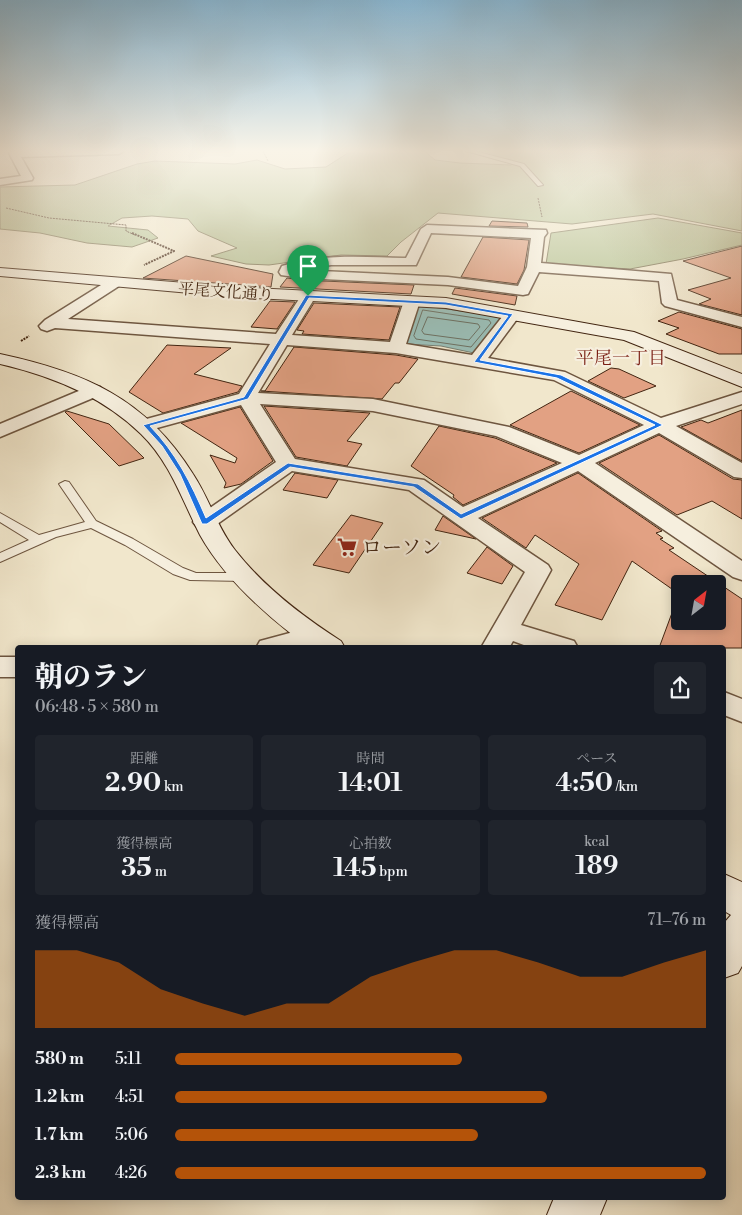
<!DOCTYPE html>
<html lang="ja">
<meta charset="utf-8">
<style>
body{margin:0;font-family:"Libre Bodoni","Noto Serif JP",serif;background:#20242c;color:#f1f3f6;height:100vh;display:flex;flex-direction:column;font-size:19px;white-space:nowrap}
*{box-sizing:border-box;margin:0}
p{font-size:16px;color:#9ea1a6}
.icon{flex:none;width:28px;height:28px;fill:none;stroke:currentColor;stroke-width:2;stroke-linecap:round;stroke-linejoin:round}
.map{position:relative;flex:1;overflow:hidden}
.sheet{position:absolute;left:15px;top:645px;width:711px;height:555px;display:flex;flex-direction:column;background:#171b24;border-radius:5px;box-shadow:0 2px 12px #0003}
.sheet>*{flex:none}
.needle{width:32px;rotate:31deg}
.buttons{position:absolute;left:671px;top:575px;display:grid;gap:10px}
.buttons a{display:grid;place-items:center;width:55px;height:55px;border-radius:5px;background:#171b24;box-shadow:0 2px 12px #0003;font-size:25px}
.pin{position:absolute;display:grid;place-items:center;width:42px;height:42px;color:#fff;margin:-51px -21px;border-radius:50% 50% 50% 0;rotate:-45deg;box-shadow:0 0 5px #0007}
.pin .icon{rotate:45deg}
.round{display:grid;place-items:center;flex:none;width:52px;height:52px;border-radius:5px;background:#20242c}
.headline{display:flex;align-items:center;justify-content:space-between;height:85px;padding:0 20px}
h1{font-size:28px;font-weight:800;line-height:38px}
.metrics{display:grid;grid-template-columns:repeat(3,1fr);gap:8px;height:85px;padding:5px 20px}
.metrics div{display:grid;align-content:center;border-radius:5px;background:#20242c;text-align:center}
.metrics b{font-size:25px;font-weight:800}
.metrics small{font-size:14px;font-weight:400}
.metrics p{font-size:14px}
.chart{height:140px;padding:10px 20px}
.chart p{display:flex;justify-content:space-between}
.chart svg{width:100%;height:90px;margin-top:5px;fill:#b45309;opacity:.7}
ul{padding:0 20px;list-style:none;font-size:16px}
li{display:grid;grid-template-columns:80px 60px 1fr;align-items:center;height:38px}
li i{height:12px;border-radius:6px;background:#b45309}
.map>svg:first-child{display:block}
</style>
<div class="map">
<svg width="742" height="1215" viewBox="0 0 742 1215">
<rect width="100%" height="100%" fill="#f1e7cc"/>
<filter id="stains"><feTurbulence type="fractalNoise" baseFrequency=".004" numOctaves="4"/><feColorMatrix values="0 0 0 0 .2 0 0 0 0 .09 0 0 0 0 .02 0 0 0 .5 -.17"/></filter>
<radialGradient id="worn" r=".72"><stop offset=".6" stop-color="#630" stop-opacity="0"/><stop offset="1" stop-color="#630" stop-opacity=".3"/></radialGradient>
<!-- green -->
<g fill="#bac598" stroke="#7e7554">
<polygon points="351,151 424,151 435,160 460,163 511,165 514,163 476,151 742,151 742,231 653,214 572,224 438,213 401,242 387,256 341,255 269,265 246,264 211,256 237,248 198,231 188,219 152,216 122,218 108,226 148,230 158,238 132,247 87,243 40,233 0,229 0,187 75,185 137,164 155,161 235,164 257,160 285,169 326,167"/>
<polygon points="658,218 742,233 742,245 683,259 630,269 546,264 551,233"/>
</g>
<!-- water -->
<polygon fill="#9bbfb8" stroke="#778175" points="418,305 503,317 474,353 441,346 406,344"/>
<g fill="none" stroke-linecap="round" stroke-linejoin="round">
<!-- shore -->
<g stroke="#6e7264" stroke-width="1">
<polygon points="423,310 489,320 491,323 471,347 416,339 414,336"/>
<polygon points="428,317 478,324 480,327 469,340 424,334 422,331"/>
</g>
</g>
<!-- building -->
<g fill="#e2a183" stroke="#422511" fill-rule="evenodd">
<polygon points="492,221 527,223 528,227 489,226"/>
<polygon points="483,237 529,240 524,270 517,284 461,277"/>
<polygon points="742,246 742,315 699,304 711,299 688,290 731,278 683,261"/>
<polygon points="186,256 273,274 271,287 143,278"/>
<polygon points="287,278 301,280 414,285 411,294 280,287"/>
<polygon points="455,288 517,296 515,305 452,294"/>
<polygon points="270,301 295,302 277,329 251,327"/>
<polygon points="314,303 400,307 389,340 302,334 304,331 297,330"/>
<polygon points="679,312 742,329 742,354 719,354 666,334 679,328 658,321"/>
<polygon points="167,345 231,348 194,374 242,386 238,392 163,413 129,392"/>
<polygon points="294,347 396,355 418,359 399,383 395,383 382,399 261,391 265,391"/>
<polygon points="611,368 619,369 656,386 624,398 588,381"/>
<polygon points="571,391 640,425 579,453 510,425"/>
<polygon points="264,406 370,413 347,441 362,444 347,466 296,457"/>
<polygon points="240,407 273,461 241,484 224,488 226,483 210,455 235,463 237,458 181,423"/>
<polygon points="742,410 742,461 681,427 701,420 708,423"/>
<polygon points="67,411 109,424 144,458 119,466 65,412"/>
<polygon points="439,426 495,438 557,463 463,505 453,497 454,495 411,466"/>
<polygon points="659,435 733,479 742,480 742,519 712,501 677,515 599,463"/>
<polygon points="295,473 338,480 327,498 283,490"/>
<path d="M578,473L662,531L656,533L663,538L660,539L674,548L669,550L742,599V648H659L679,594L632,561L602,620L555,605L579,564L535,535L526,548L482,518ZM680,584H718V621H680Z"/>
<polygon points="351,515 383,523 349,573 313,565"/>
<polygon points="443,516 476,539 435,530"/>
<polygon points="487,547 513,566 502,584 467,573"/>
</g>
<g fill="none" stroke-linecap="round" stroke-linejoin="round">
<defs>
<g id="lane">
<polygon points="466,151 474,151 524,164 543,185 538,186 520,166"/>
<polygon points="65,481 69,482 96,521 133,539 183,568 196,573 244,573 251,577 244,581 190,580 173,574 125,545 91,528 56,537 0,562 0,553 29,540 0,522 0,513 39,535 85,522 59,484"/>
</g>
<g id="street">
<polygon points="8,151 124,151 119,154 21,157 33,178 32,180 0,185 0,179 21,176"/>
<path d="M427,225L546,230L547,233L544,237L541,263L671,274L677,300L742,317V327L665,306L662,303L659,281L539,272L528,294L523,295L448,285L301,278L281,275L279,272L282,266C323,253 364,257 406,258L421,229ZM431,233L531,238L527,267L518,286L448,277L300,270L331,265H416Z"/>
<path d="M114,279L119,280L121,283L119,286L68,319L276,334L303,293H313L316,296L292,335L390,342L404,301L407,298H417L420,301L406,344L472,355L506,312H518L520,315L488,358L565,372L661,418L742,392V404L676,426L742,463V478L734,477L659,433L595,463L742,561V580L733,577L578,471L478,518L548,565L551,570L521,625L574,641L578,648H532L513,641L509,648H481L525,572L409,490L292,471L213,527L205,529L197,527L193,522L197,517L276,462L241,405L146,431L139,429L136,425L139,421L239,394L270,344L55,328L47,331L41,329L39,326L45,320L109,280ZM287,345L396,353L554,380L644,425L579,455L509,427L373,399L258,393ZM260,404L373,411L496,436L562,463L463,507L424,480L295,459Z"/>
<polygon points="93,385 100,387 102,391 100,395 0,437 0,424"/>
<polygon points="312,627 322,630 326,636 322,642 304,648 256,648 260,641"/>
<rect x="0" y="657" width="18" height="20"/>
<polygon points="724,692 742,699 742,722 724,715"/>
</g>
<g id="secondary">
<polygon points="0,268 235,287 446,298 634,332 742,374 742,387 624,340 446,308 235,297 0,276"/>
<path d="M0,354C84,372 146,398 193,474C209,498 217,527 235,550C264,587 302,616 341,641L345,648C335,648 321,650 311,648C304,646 295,637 289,632C255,605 222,574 200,535C182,500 170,462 141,434C102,396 52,376 0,364Z"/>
<polygon points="724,874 742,882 742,966 738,973 724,978 724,923 731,915 724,911"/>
<polygon points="554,1198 607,1198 600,1215 547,1215"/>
</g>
</defs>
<!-- lane casing -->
<use href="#lane" stroke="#6e5640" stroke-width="2"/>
<!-- street casing -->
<use href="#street" stroke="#6e5640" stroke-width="3"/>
<!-- secondary casing -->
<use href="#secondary" stroke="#422511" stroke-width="2"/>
<!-- path-far1 -->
<g stroke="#422511" stroke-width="1" stroke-dasharray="2 1" stroke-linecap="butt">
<polyline points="221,151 227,151"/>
<polyline points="263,151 268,161"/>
<polyline points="538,198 542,217"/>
<polyline points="6,208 49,218 126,225 126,231 135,235"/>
</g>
<!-- path -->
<g stroke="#422511" stroke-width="2" stroke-dasharray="2 1" stroke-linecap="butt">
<polyline points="132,233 174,251 144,265"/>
<polyline points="21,341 29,336"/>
</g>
<!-- lane -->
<use href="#lane" fill="#f6efde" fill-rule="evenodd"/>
<!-- street -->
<use href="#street" fill="#f6efde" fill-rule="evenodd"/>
<!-- secondary -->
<use href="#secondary" fill="#f6efde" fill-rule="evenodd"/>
</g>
<!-- sky -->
<linearGradient id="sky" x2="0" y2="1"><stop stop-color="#89b8d5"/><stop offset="0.47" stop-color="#f9f4e8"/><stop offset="1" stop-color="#f9f4e8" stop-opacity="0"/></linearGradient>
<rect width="742" height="321" fill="url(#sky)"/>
<!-- route -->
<path fill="#1a73e8" stroke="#fff" fill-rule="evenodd" d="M306,295L446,302L513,314L480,360L561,375L663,425L461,519L414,487L290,467L207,524H202L180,474L162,446L143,425L244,397ZM309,298L446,305L508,316L474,362L557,378L655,425L461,514L418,484L288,463L206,518C191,483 176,453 150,426L248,399Z"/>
<!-- icons -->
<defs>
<symbol id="supermarket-bare" viewBox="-9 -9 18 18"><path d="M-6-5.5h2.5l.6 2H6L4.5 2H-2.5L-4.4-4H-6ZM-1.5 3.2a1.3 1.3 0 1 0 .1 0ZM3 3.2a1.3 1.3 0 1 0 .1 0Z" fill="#8f2418" stroke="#f6efde" stroke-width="2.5" paint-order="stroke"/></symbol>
</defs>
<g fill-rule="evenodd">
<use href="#supermarket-bare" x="333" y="533" width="28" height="28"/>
</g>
<g text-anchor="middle" stroke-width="4.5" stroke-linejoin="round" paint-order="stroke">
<!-- far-street labels -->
<g font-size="16" fill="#422511" stroke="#f6efde">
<text transform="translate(226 291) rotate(4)" y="6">平尾文化通り</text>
</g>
<!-- far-neighbourhood labels -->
<g font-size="18" fill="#7a1f14" stroke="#f6efde">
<text x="621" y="364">平尾一丁目</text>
</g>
<!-- poi labels -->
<g font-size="20" fill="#422511" stroke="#f6efde" text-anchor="start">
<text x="362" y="554">ローソン</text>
</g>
</g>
<rect width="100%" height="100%" filter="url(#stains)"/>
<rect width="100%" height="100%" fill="url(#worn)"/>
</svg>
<div class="buttons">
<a><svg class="needle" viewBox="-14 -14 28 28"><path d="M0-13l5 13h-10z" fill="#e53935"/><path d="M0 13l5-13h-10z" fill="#9ea1a6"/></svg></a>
</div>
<div class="pin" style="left:308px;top:296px;background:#1e9e55"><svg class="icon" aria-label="arrive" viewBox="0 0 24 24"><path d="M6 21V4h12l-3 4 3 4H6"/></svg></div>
<section class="sheet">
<div class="headline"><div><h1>朝のラン</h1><p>06:48 · 5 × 580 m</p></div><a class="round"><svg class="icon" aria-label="share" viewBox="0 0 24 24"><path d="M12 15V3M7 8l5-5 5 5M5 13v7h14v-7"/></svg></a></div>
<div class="metrics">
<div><p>距離</p><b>2.90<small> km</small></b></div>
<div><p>時間</p><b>14:01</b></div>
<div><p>ペース</p><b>4:50<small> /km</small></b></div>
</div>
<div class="metrics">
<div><p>獲得標高</p><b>35<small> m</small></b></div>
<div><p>心拍数</p><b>145<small> bpm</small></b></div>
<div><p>kcal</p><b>189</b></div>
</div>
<div class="chart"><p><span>獲得標高</span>71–76 m</p>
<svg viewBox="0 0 160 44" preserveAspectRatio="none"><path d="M0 44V6L10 6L20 12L30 25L40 32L50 38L60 32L70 32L80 19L90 12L100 6L110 6L120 12L130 19L140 19L150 12L160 6V44z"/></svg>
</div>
<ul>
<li><b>580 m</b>5:11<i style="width:54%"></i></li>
<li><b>1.2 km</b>4:51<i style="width:70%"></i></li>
<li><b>1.7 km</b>5:06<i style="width:57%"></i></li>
<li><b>2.3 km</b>4:26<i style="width:100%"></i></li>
</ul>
</section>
</div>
